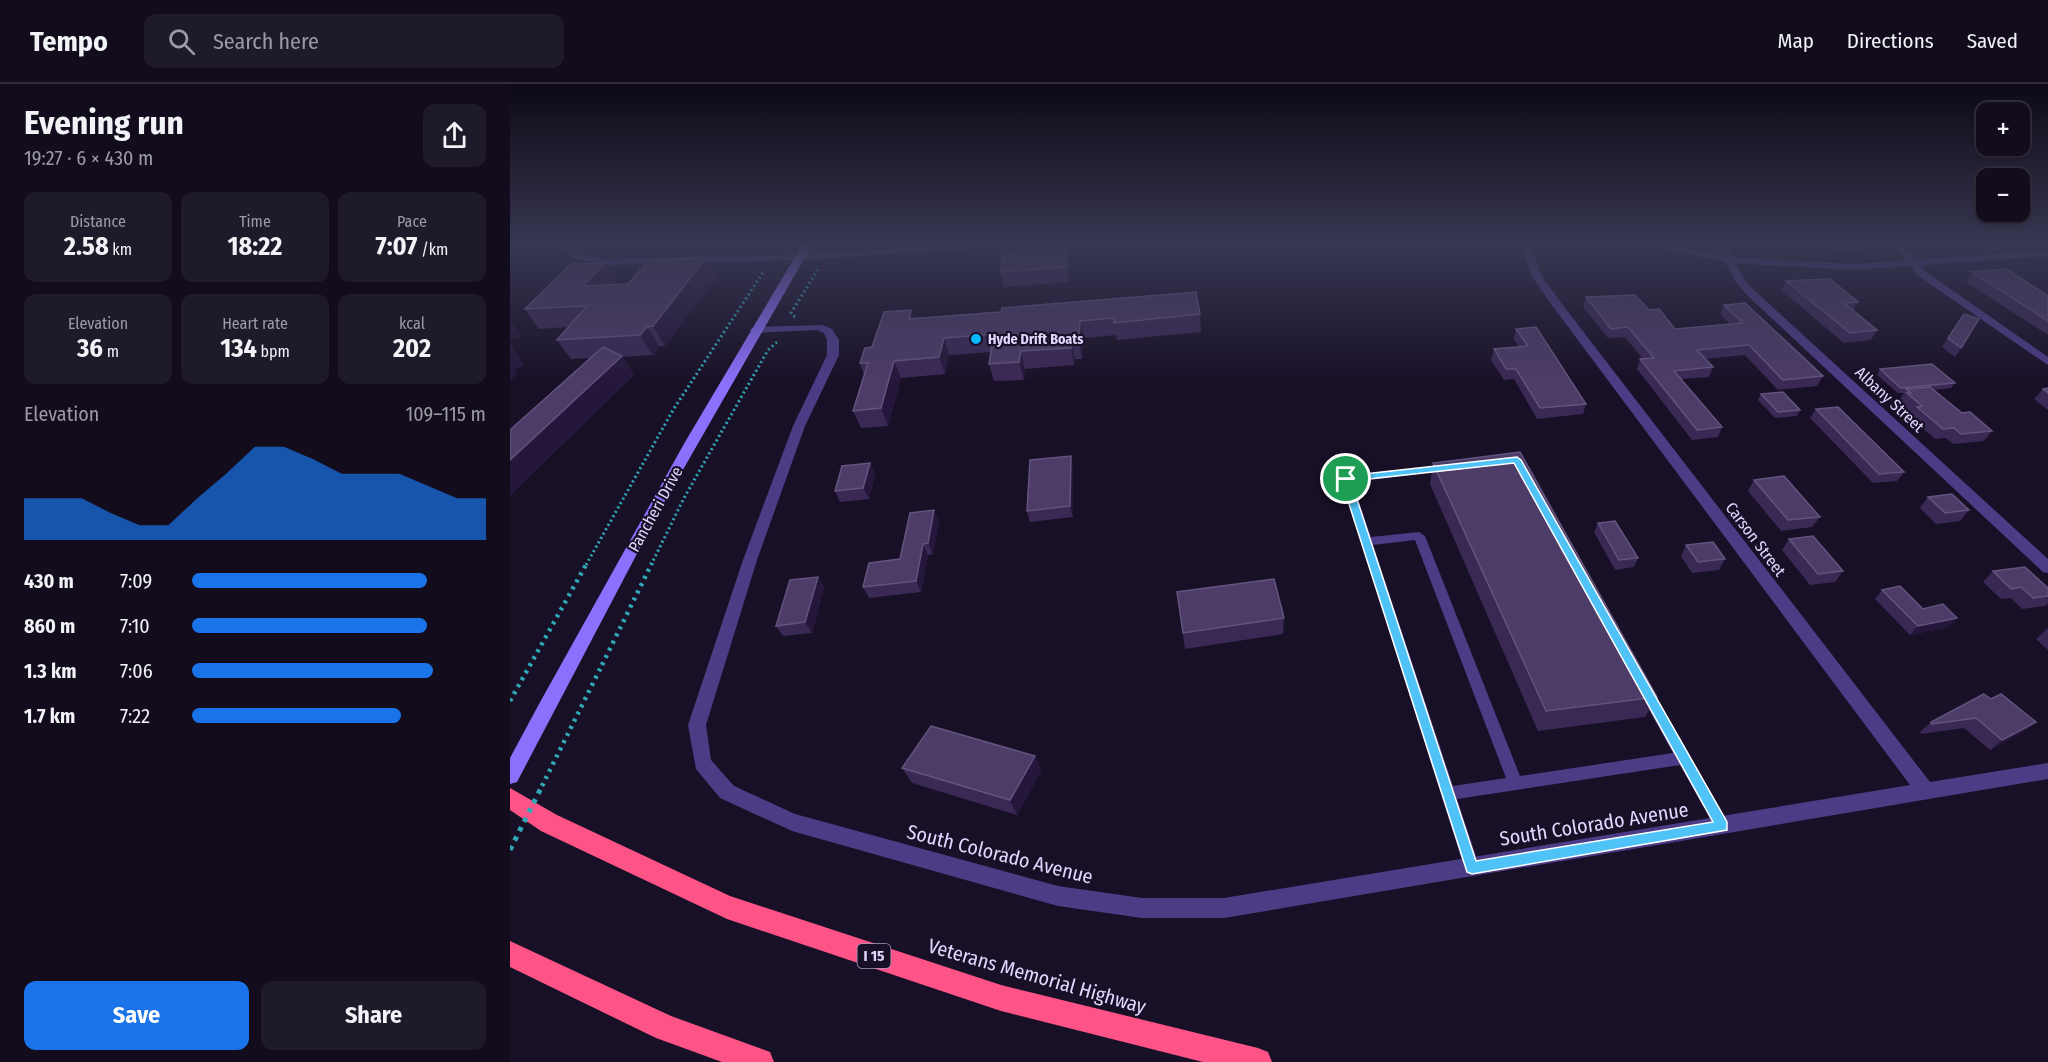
<!DOCTYPE html>
<meta charset="utf-8">
<style>
body{margin:0;font-family:"Fira Sans Condensed",sans-serif;background:#1f1a2a;color:#f1f3f6;height:100vh;display:flex;flex-direction:column;font-size:22px;white-space:nowrap}
*{box-sizing:border-box;margin:0}
p{font-size:20px;color:#9c9ba4}
.icon{flex:none;width:33px;height:33px;fill:none;stroke:currentColor;stroke-width:2;stroke-linecap:round;stroke-linejoin:round}
.map{position:relative;flex:1;overflow:hidden}
.drawer{display:flex;flex-direction:column;background:#120c1d;width:510px}
.drawer>*{flex:none}
.buttons{position:absolute;left:1466px;top:18px;display:grid;gap:12px}
.buttons a{display:grid;place-items:center;width:54px;height:54px;border-radius:12px;background:#120c1d;box-shadow:0 2px 4px #0004,0 0 0 2px #312c3b;font-size:30px}
.pin{position:absolute;display:grid;place-items:center;width:51px;height:51px;color:#fff;margin:-26px;border:3px solid #fff;border-radius:50%;box-shadow:0 2px 6px #0007}
.round{display:grid;place-items:center;flex:none;width:63px;height:63px;border-radius:12px;background:#1f1a2a}
.summary{display:flex;align-items:center;justify-content:space-between;height:102px;padding:0 24px}
h1{font-size:33px;font-weight:700;line-height:45px}
.metrics{display:grid;grid-template-columns:repeat(3,1fr);gap:9px;height:102px;padding:6px 24px}
.metrics div{display:grid;align-content:center;border-radius:12px;background:#1f1a2a;text-align:center}
.metrics b{font-size:26px;font-weight:700}
.metrics small{font-size:16px;font-weight:400}
.metrics p{font-size:16px}
.chart{height:168px;padding:12px 24px}
.chart p{display:flex;justify-content:space-between}
.chart svg{width:100%;height:108px;margin-top:6px;fill:#1a73e8;opacity:.7}
.button{display:flex;gap:12px;margin-top:auto;padding:12px 24px}
.button a{flex:1;height:69px;border-radius:12px;background:#1a73e8;color:#fff;font-size:24px;font-weight:700;line-height:69px;text-align:center}
.button a+a{background:#1f1a2a;color:#f1f3f6}
ul{padding:0 24px;list-style:none;font-size:20px}
li{display:grid;grid-template-columns:96px 72px 1fr;align-items:center;height:45px}
li i{height:15px;border-radius:8px;background:#1a73e8}
header{display:flex;align-items:center;gap:36px;box-sizing:border-box;height:84px;padding:0 30px;background:#120c1d;border-bottom:2px solid #312c3b}
header strong{font-size:28px}
nav{display:flex;gap:33px;margin-inline-start:auto;font-size:21px}
.search{width:420px;height:54px;background:#1f1a2a;display:flex;align-items:center;gap:15px;box-sizing:border-box;padding:0 21px;border-radius:12px;color:#9c9ba4;font-size:22px}
main{display:flex;flex:1;min-height:0}
.map>svg:first-child{display:block}
</style>
<header>
<strong>Tempo</strong>
<div class="search"><svg class="icon" aria-label="search" viewBox="0 0 24 24"><circle cx="10" cy="10" r="6"/><path d="M15 15l6 6"/></svg>Search here</div>
<nav><a>Map</a><a>Directions</a><a>Saved</a></nav>
</header>
<main>
<section class="drawer">
<div class="summary"><div><h1>Evening run</h1><p>19:27 · 6 × 430 m</p></div><a class="round"><svg class="icon" aria-label="share" viewBox="0 0 24 24"><path d="M12 15V3M7 8l5-5 5 5M5 13v7h14v-7"/></svg></a></div>
<div class="metrics">
<div><p>Distance</p><b>2.58<small> km</small></b></div>
<div><p>Time</p><b>18:22</b></div>
<div><p>Pace</p><b>7:07<small> /km</small></b></div>
</div>
<div class="metrics">
<div><p>Elevation</p><b>36<small> m</small></b></div>
<div><p>Heart rate</p><b>134<small> bpm</small></b></div>
<div><p>kcal</p><b>202</b></div>
</div>
<div class="chart"><p><span>Elevation</span>109–115 m</p>
<svg viewBox="0 0 160 44" preserveAspectRatio="none"><path d="M0 44V27L10 27L20 27L30 33L40 38L50 38L60 27L70 17L80 6L90 6L100 11L110 17L120 17L130 17L140 22L150 27L160 27V44z"/></svg>
</div>
<ul>
<li><b>430 m</b>7:09<i style="width:80%"></i></li>
<li><b>860 m</b>7:10<i style="width:80%"></i></li>
<li><b>1.3 km</b>7:06<i style="width:82%"></i></li>
<li><b>1.7 km</b>7:22<i style="width:71%"></i></li>
</ul>
<div class="button"><a>Save</a><a>Share</a></div>
</section>
<div class="map">
<svg width="1538" height="978" viewBox="0 0 1538 978">
<rect width="100%" height="100%" fill="#181027"/>
<g fill="none" stroke-linecap="round" stroke-linejoin="round">
<!-- path-far1 -->
<g stroke="#31a8b8" stroke-width="3" stroke-dasharray="2 3" stroke-linecap="butt">
<polyline points="285,233 281,229 309,184"/>
<polyline points="76,481 163,326 254,187"/>
<polyline points="141,481 174,414 258,266 267,258"/>
</g>
<!-- path -->
<g stroke="#31a8b8" stroke-width="4.5" stroke-dasharray="3 5" stroke-linecap="butt">
<polyline points="92,581 142,479"/>
<polyline points="0,617 77,479"/>
</g>
<!-- service -->
<path fill="#4c3c86" fill-rule="evenodd" d="M938,381L942,382L943,384L942,386L842,398L861,453L909,448L915,452L1010,692L1163,669L1128,606L1130,602L1135,600L1140,602L1217,737L1220,742L1217,747L1212,749L1207,747L1170,681L947,715L970,784L968,789L962,792L956,789L831,395L836,391ZM905,456L996,694L943,702L863,461Z"/>
<!-- minor -->
<g fill="#4c3c86" fill-rule="evenodd">
<polygon points="50,161 59,161 69,170 93,175 290,170 295,173 290,176 93,181 63,174"/>
<polygon points="1010,161 1020,161 1033,194 1052,220 1420,698 1538,679 1538,695 714,834 632,834 548,822 282,747 210,714 186,685 178,641 233,476 283,342 317,271 317,256 314,249 307,246 244,249 239,246 244,243 313,241 322,245 329,256 329,271 295,342 247,476 196,641 201,676 224,702 285,730 548,802 632,814 714,814 1400,701 1044,224 1023,194"/>
<polygon points="1206,161 1216,161 1235,197 1246,208 1538,475 1538,489 1533,488 1238,212 1226,198"/>
<path d="M1380,161C1398,161 1404,173 1415,187L1538,273V281L1407,191L1393,171Z"/>
</g>
<!-- tertiary -->
<g fill="#4c3c86" fill-rule="evenodd">
<polygon points="422,161 474,161 470,164 290,176 285,173 290,170"/>
<polygon points="1136,161 1157,161 1220,173 1344,180 1538,166 1538,172 1344,186 1220,179"/>
</g>
<!-- secondary -->
<polygon fill="#8c6ffd" fill-rule="evenodd" points="292,161 302,161 151,424 7,698 0,700 0,674 29,620 175,358"/>
<!-- motorway -->
<g fill="#fd5386" fill-rule="evenodd">
<polygon points="0,704 47,731 220,812 491,901 748,964 758,968 762,978 693,978 491,927 217,835 31,747 0,726"/>
<polygon points="0,857 161,932 260,968 264,978 212,978 146,954 0,883"/>
</g>
<!-- path-bridge-far1 -->
<polyline stroke="#31a8b8" stroke-width="4.5" stroke-dasharray="3 5" stroke-linecap="butt" points="32,702 92,581"/>
<!-- path-bridge -->
<polyline stroke="#31a8b8" stroke-width="5" stroke-dasharray="4.5 6" stroke-linecap="butt" points="0,766 33,700"/>
</g>
<!-- wall -->
<g fill="#3a2955">
<polygon points="1313,161 1360,161 1357,167 1324,169"/>
<polygon points="556,165 559,179 559,198 494,203 490,188"/>
<polygon points="196,174 206,193 155,262 149,262 143,271 112,273 124,291 0,411 0,346 80,274 61,275 47,256 58,243 29,245 15,225 106,197 104,200 118,200"/>
<polygon points="1462,188 1538,212 1538,251 1456,198"/>
<polygon points="1276,197 1348,218 1343,227 1367,246 1361,256 1334,259 1271,206"/>
<polygon points="1076,213 1139,226 1165,245 1220,240 1210,230 1214,221 1313,292 1307,302 1268,306 1235,271 1195,275 1203,283 1199,293 1171,295 1212,343 1208,353 1182,356 1127,285 1130,275 1133,275 1115,253 1098,254 1073,223"/>
<polygon points="690,230 691,248 607,256 606,251 574,254 572,275 565,275 564,281 515,285 514,296 484,297 479,280 481,268 439,271 435,290 391,294 378,342 351,344 343,327 354,291 350,279 362,263 404,235"/>
<polygon points="1454,230 1469,235 1445,273 1432,263"/>
<polygon points="1006,245 1076,320 1073,330 1027,335 1004,295 994,296 981,276 984,265 1009,263 1004,255"/>
<polygon points="1370,285 1445,299 1441,304 1424,306 1452,329 1482,347 1474,357 1443,360 1436,354 1425,355 1400,333 1402,330 1390,319 1392,317 1390,315 1394,309 1388,309 1367,291"/>
<polygon points="1538,304 1538,326 1524,315 1533,305"/>
<polygon points="1251,310 1290,326 1287,332 1265,334 1248,316"/>
<polygon points="1306,325 1394,388 1387,397 1363,399 1300,334"/>
<polygon points="561,372 563,383 563,433 520,438 517,427"/>
<polygon points="360,379 365,390 359,415 330,418 325,407"/>
<polygon points="923,379 1147,613 1135,633 1028,647 920,400"/>
<polygon points="1244,396 1310,433 1302,443 1271,447 1238,407"/>
<polygon points="1418,413 1459,426 1450,437 1426,440 1410,424"/>
<polygon points="429,437 423,470 418,471 411,508 359,514 353,503 390,475"/>
<polygon points="1088,439 1128,474 1124,483 1105,486 1084,448"/>
<polygon points="1279,455 1333,487 1325,498 1300,501 1272,466"/>
<polygon points="1176,461 1215,475 1209,486 1182,489 1171,472"/>
<polygon points="1483,487 1538,504 1538,519 1535,522 1512,525 1501,514 1491,515 1473,498"/>
<polygon points="308,493 314,504 302,549 273,552 266,542"/>
<polygon points="1372,506 1413,525 1439,543 1400,551 1365,515"/>
<polygon points="667,508 774,534 773,550 675,565"/>
<polygon points="1538,544 1538,566 1526,555"/>
<polygon points="1481,615 1526,638 1513,648 1480,666 1454,644 1411,650 1410,648 1421,638"/>
<polygon points="525,672 531,687 507,731 402,699 392,684"/>
</g>
<!-- shaded-wall -->
<g fill="#25173b">
<polygon points="556,165 559,179 559,198 556,183"/>
<polygon points="196,174 206,193 155,262 143,242"/>
<polygon points="95,179 106,197 85,221 73,202"/>
<polygon points="401,226 407,243 399,235"/>
<polygon points="0,236 12,252 0,256"/>
<polygon points="570,237 574,254 572,275 569,257"/>
<polygon points="137,243 149,262 143,271 130,251"/>
<polygon points="434,254 439,271 435,290 429,273"/>
<polygon points="0,258 14,282 4,285 7,291 0,297"/>
<polygon points="561,258 565,275 564,281 561,264"/>
<polygon points="511,267 515,285 514,296 509,278"/>
<polygon points="112,272 124,291 0,411 0,376"/>
<polygon points="384,277 391,294 378,342 371,324"/>
<polygon points="561,372 563,383 563,433 560,422"/>
<polygon points="360,379 365,390 359,415 353,404"/>
<polygon points="424,426 429,437 423,470 418,459"/>
<polygon points="413,460 418,471 411,508 406,497"/>
<polygon points="308,493 314,504 302,549 295,538"/>
<polygon points="1447,534 1439,543 1400,551 1408,542"/>
<polygon points="1526,638 1513,648 1480,666 1492,656"/>
<polygon points="525,672 531,687 507,731 500,716"/>
</g>
<!-- building -->
<g fill="#4c3c67" stroke="#63547f" stroke-width="1.5">
<polygon points="556,165 556,183 490,188 493,169"/>
<polygon points="196,174 143,242 137,243 130,251 47,256 77,222 15,225 61,180 95,179 73,202 118,200 138,177"/>
<polygon points="1496,185 1538,212 1538,237 1462,188"/>
<polygon points="1320,195 1348,218 1334,219 1367,246 1340,249 1276,197"/>
<polygon points="686,208 690,230 604,239 604,234 570,237 569,257 561,258 561,264 511,267 509,278 479,280 484,250 434,254 429,273 384,277 371,324 343,327 358,279 350,279 355,264 362,263 374,228 401,226 399,235 491,228 492,224"/>
<polygon points="1125,211 1139,226 1149,225 1165,245 1233,239 1214,221 1235,219 1313,292 1273,296 1239,261 1187,266 1203,283 1164,287 1212,343 1187,346 1130,275 1144,274 1118,243 1101,245 1076,213"/>
<polygon points="1454,230 1469,235 1451,264 1438,254"/>
<polygon points="1026,243 1076,320 1030,324 1006,285 996,285 984,265 1018,262 1006,245"/>
<polygon points="93,263 112,272 0,376 0,346"/>
<polygon points="1422,280 1445,299 1391,304 1370,285"/>
<polygon points="1420,303 1452,329 1460,328 1482,347 1451,350 1444,344 1433,345 1407,323 1412,322 1397,309 1401,309 1396,305"/>
<polygon points="1538,304 1538,309 1533,305"/>
<polygon points="1273,308 1290,326 1268,328 1251,310"/>
<polygon points="1328,323 1394,388 1369,390 1306,325"/>
<polygon points="1010,368 1147,613 1036,627 923,379"/>
<polygon points="561,372 560,422 517,427 520,376"/>
<polygon points="360,379 353,404 325,407 332,382"/>
<polygon points="1274,392 1310,433 1278,436 1244,396"/>
<polygon points="1442,410 1459,426 1435,429 1418,413"/>
<polygon points="424,426 418,459 413,460 406,497 353,503 359,479 390,475 400,429"/>
<polygon points="1105,437 1128,474 1109,476 1088,439"/>
<polygon points="1303,452 1333,487 1308,490 1279,455"/>
<polygon points="1203,458 1215,475 1188,478 1176,461"/>
<polygon points="1515,483 1538,504 1538,512 1523,514 1511,503 1501,505 1483,487"/>
<polygon points="308,493 295,538 266,542 280,496"/>
<polygon points="764,495 774,534 673,549 667,508"/>
<polygon points="1390,502 1413,525 1433,520 1447,534 1408,542 1372,506"/>
<polygon points="1474,610 1481,615 1491,610 1526,638 1492,656 1466,634 1422,640 1421,638"/>
<polygon points="421,642 525,672 500,716 392,684"/>
</g>
<!-- sky -->
<linearGradient id="sky" x2="0" y2="1"><stop stop-color="#0d0915"/><stop offset="0.54" stop-color="#373752"/><stop offset="1" stop-color="#373752" stop-opacity="0"/></linearGradient>
<rect width="1538" height="298" fill="url(#sky)"/>
<!-- route -->
<path fill="#4fc3f7" stroke="#fff" stroke-width="1.5" fill-rule="evenodd" d="M1007,373L1011,376L1217,738V746L962,790L957,788L831,395L836,392ZM1004,379L1203,738L966,777L841,397Z"/>
<!-- markers -->
<circle fill="#05b7fc" stroke="#181027" stroke-width="2" cx="466" cy="255" r="6"/>
<g text-anchor="middle" stroke-width="4.5" stroke-linejoin="round" paint-order="stroke">
<!-- far-poi labels -->
<g font-size="14" font-weight="bold" fill="#e2d7ff" stroke="#181027" text-anchor="start">
<text x="478" y="260">Hyde Drift Boats</text>
</g>
<!-- shield labels -->
<rect fill="#181027" stroke="#a59bbe" stroke-width="1.5" x="347.5" y="860" width="33" height="24" rx="4.5"/>
<g font-size="15" font-weight="bold" fill="#e2d7ff">
<text x="364" y="877">I 15</text>
</g>
<!-- street labels -->
<g font-size="16" fill="#e2d7ff" stroke="#181027">
<text transform="translate(1380 315) rotate(43)" y="6">Albany Street</text>
<text transform="translate(145 425) rotate(-61)" y="6">Pancheri Drive</text>
<text transform="translate(1246 455) rotate(53)" y="6">Carson Street</text>
</g>
<!-- near-street labels -->
<g font-size="20" fill="#e2d7ff" stroke="#181027">
<text transform="translate(1084 740) rotate(-9)" y="7">South Colorado Avenue</text>
<text transform="translate(490 770) rotate(14)" y="7">South Colorado Avenue</text>
<text transform="translate(527 892) rotate(16)" y="7">Veterans Memorial Highway</text>
</g>
</g>
</svg>
<div class="buttons">
<a>+</a>
<a>−</a>
</div>
<div class="pin" style="left:836px;top:395px;background:#1e9e55"><svg class="icon" aria-label="arrive" viewBox="0 0 24 24"><path d="M6 21V4h12l-3 4 3 4H6"/></svg></div>
</div>
</main>
